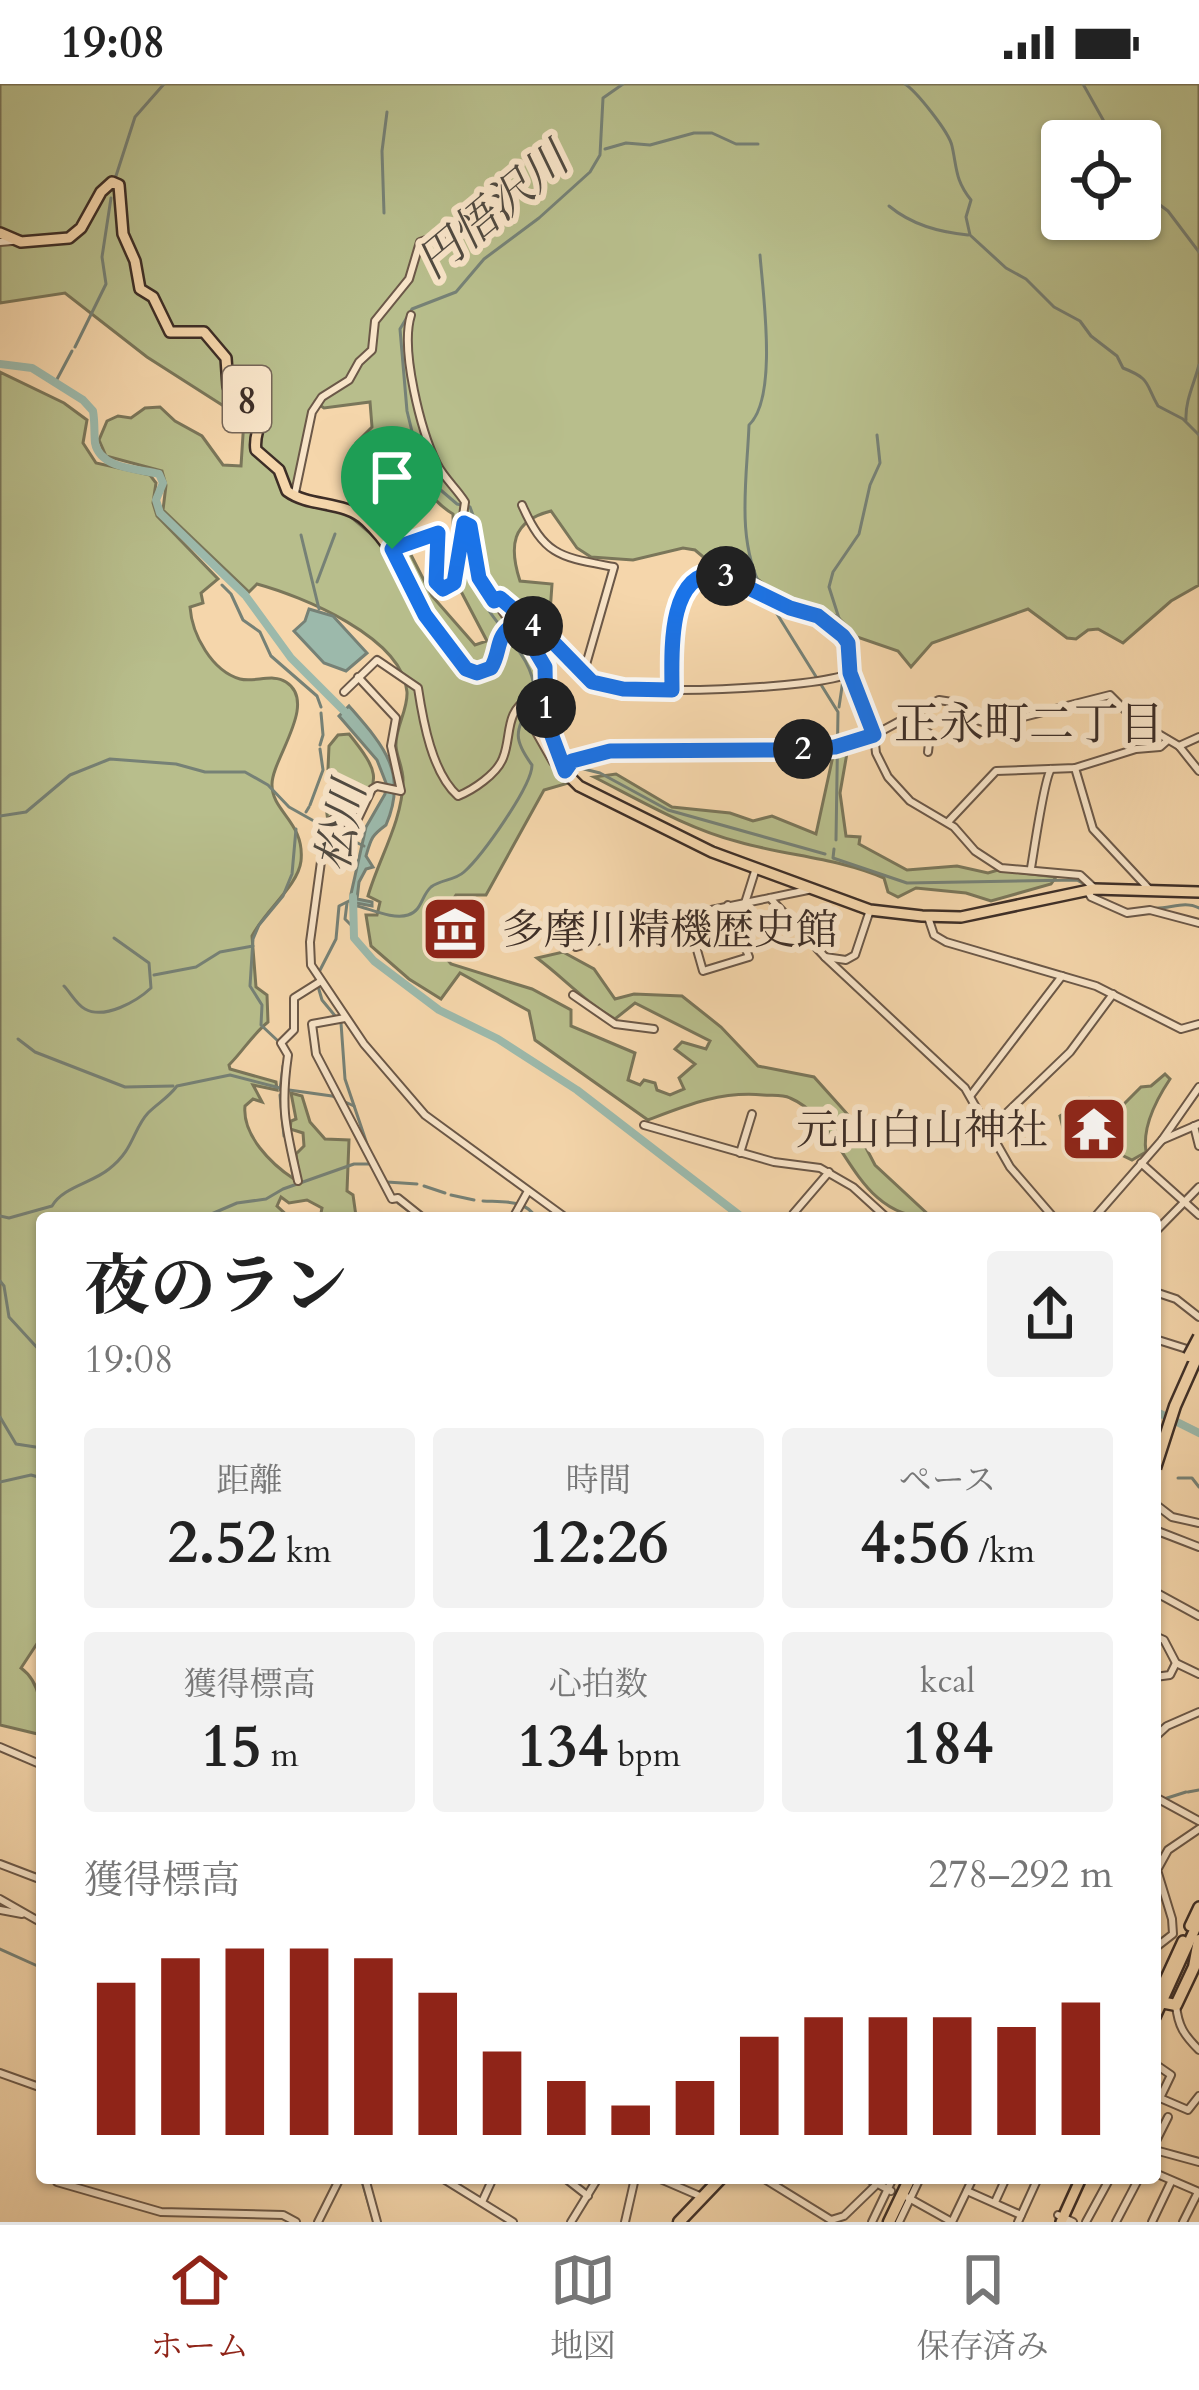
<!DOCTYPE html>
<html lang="ja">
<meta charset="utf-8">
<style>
body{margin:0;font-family:Cardo,"Noto Serif JP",serif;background:#f2f2f2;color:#222;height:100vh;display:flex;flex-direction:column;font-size:45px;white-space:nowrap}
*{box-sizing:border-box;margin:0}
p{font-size:39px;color:#767676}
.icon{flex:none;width:66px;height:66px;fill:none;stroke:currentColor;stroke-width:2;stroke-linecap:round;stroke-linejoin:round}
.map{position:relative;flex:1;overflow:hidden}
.panel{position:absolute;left:36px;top:1128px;width:1125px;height:972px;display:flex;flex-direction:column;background:#fff;border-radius:12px;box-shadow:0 3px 9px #0004}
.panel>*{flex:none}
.fabs{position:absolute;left:1041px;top:36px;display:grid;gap:24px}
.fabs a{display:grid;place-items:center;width:120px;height:120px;border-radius:12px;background:#fff;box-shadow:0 3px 9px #0004;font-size:60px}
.pin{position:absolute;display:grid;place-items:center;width:102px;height:102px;color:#fff;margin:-123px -51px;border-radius:50% 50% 50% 0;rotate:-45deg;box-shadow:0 0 12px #0007}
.pin .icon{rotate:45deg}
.km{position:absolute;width:60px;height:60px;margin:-30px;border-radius:50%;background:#222;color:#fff;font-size:33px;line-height:60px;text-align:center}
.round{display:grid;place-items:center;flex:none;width:126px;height:126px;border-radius:12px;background:#f2f2f2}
.headline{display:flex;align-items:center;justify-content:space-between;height:204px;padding:0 48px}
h1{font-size:66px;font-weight:700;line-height:90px}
.metrics{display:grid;grid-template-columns:repeat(3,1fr);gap:18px;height:204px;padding:12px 48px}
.metrics div{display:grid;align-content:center;border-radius:12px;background:#f2f2f2;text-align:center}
.metrics b{font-size:60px;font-weight:700}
.metrics small{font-size:33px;font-weight:400}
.metrics p{font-size:33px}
.chart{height:336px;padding:24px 48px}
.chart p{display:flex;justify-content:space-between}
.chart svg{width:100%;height:216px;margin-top:12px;stroke:#8f2418;stroke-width:6}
.status{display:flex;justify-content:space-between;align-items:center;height:84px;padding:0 60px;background:#fff;direction:ltr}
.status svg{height:33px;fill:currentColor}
.tab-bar{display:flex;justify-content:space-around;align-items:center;height:168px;border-top:3px solid #e0e0e0;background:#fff;font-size:33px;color:#767676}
.tab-bar a{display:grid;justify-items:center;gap:6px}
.tab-bar .selected{color:#8f2418}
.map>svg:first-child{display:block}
</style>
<div class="status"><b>19:08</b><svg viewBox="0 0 49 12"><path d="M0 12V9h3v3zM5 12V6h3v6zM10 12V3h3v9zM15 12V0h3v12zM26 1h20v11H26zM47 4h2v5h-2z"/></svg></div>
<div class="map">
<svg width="1199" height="2138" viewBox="0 0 1199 2138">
<rect width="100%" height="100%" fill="#f5d6ab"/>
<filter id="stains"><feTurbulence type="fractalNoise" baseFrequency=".00167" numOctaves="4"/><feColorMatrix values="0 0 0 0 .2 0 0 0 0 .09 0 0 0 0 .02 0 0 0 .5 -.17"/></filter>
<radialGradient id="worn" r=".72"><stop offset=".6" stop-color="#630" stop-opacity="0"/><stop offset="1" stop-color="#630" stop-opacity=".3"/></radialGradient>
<!-- green -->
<g fill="#b8be8c" stroke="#7a765a" stroke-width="3" fill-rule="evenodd">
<path d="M0,0H1199V501L1171,517L1123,559L1098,545L1088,546L1076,555L1067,554L1028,525L932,559L911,583L898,567L857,553L837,532L787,517L744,485L714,482L695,466L683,464L633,476L591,473L577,464L551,427C511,437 509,463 520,497L552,500L550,529H535L533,533L573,578L551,576L539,580C546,598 540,610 541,628C542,654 556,678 572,698L544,706L486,811H456L446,826L448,832L439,849L430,855L451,880L532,905L571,926V942L635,969L628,996L640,1001L644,996L655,999L657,1006L670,1011L684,1005L679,994L695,980L675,965L682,958L706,965L710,957L635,919L615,935C585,918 565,895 537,874L563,868L594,885L615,915L634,910L682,912L721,943L758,982L814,993L850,1033L875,1081L932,1134C851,1134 846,1037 790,1014C782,1010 772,1012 763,1011C721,1007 687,1021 648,1036L535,956L529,927L460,889L441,915L409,895L371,862L366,831H377L380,818L368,812C379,774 402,738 403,698C404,686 397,674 396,662C395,644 408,626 407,608C403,553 301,512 257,500L249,508L163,426L166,401L162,387L106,372L99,356L107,337L118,332L131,334L145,324L160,323L175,337L202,352L223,381L241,382L244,335L147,273L65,209L0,219ZM1062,57H1140V135H1062ZM315,318L324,324L370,318L372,343L357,358C366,361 378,362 386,367C413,381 426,414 453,430L454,494L487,557L475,561L432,512L406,461L390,466L344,427L291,412Z"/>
<path d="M0,288L64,319L87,336L83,359L96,379L150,391L156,399L153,419L157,432L218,495L201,509L203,519L190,523C192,551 212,587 240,595C254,599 273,589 286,598C319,619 271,676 272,701C272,728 305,738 301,777C298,802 265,826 252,852L256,903L267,911L268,938C252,951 244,966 229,981L230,985L276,998L277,1006L253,1001L262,1018L253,1015L245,1022C242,1051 271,1080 294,1095L298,1084L296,1070L304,1062L303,1049L290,1045L291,1037L296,1035L291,1009L302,1012L310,1038L325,1055L349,1056L347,1107L353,1111L356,1132L320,1134L322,1124L307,1116L289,1119L281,1113L277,1122L289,1133L298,1134H42V1552L21,1584C42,1599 42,1628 42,1651L0,1641Z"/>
<path d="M349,650C386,696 376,694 353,745L337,732L328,738L326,722L335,688L328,685L329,662L338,651Z"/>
<path d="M847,669L840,709L846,752L860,753L859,760L907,786L957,782L988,789L998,786L1056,793L1051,800L991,817L966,809L916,804L898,813L888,808L884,794C838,774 788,772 739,758C688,745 641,717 594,693L616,690L672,723L730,729L753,737L772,732L816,750L833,672Z"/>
<path d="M1165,990L1170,995C1156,1016 1142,1043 1146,1068L1132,1076L1103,1062L1094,1071L1075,1050L1066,1056L1060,1032L1089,1014L1111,1033L1141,1003L1151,1002Z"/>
</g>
<!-- water -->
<g fill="#9cb9ab" stroke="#768176" stroke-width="3">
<polygon points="309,525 333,532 367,569 346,587 324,579 294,547 305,537"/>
<path d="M349,622C382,660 409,688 386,741C371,752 371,755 366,772L373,783L366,785L359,798L357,815L372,818V822L351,818V810L366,743L385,710L386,699L377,676L339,632Z"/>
</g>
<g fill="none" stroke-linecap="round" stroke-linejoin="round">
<!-- stream -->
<g stroke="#768176" stroke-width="3">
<path d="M905,0C917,8 949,48 952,62C957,84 955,96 971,116L966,133L970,151L1006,184L1026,195L1054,223L1080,237L1091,252L1117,272L1123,284C1151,295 1145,299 1158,322L1183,335L1199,351"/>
<polyline points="1083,0 1115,57"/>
<polyline points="605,65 626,59 650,61 694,49 712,49 736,60 758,60"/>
<polyline points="115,95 135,33 164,0"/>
<polyline points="1140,106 1168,127 1199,168"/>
<path d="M889,122C912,141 939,148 968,151"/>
<polyline points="384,129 382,67 387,28"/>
<path d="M760,171C763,210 778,314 749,341C747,396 735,458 764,509"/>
<polyline points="75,263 106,200 102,173 111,114"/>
<polyline points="55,299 72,267"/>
<path d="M1186,336C1185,317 1194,300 1199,281"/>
<polyline points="301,451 319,525"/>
<polyline points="478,466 478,445 470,423 457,420 436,402 417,368 407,327 400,245 412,225 456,208 484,175 539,134 590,88 600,71 603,14 623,0"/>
<path d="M471,471C462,524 538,562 534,611"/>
<polyline points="317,498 335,450"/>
<polyline points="222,501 231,510 243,536 260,548 271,572 317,612 321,623"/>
<polyline points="769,517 838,628 836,756"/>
<polyline points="845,553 829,503 833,488 859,450 870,401 880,379 877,351"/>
<polyline points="839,623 843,596"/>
<polyline points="320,661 323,651 321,629"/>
<polyline points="580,684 600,689 668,726 825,770"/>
<polyline points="310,721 323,686 320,665"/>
<polyline points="306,728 309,723"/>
<polyline points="0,732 26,728 70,691 110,675 176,680 205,688 245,688 268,701 289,723 321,741"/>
<polyline points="330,746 364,762"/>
<polyline points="834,765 833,774 907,799 1077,796 1086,801"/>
<polyline points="347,819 345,835 351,841"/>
<path d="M353,821C369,824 392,836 408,831C422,827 421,812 431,803C441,795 454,797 464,788C482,772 532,702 532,681C513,655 515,648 530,620"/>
<path d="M1152,824C1168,826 1184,816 1199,824"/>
<polyline points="318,890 336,855 339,822 351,816"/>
<polyline points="154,891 196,883 220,868 253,862"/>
<polyline points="317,899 322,916 341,939 345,995 368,1063"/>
<path d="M64,902C70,908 77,921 85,925C105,936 137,917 151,904L149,879L114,854"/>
<polyline points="18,955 35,968 125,1003 173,1002"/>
<polyline points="278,957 261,941 262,921 250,902 253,855 259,841 283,812 292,790 296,745"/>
<polyline points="280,1006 283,982"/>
<polyline points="289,1006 332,1012 354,1022"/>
<polyline points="280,1011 284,1052"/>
<polyline points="289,1070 293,1092"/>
<polyline points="387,1098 417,1100"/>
<polyline points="424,1102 445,1109"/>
<polyline points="451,1111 474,1116"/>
<path d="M483,1117C502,1118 526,1115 536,1134"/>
<polyline points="398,1119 418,1134"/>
<path d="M0,1132L9,1134L52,1122C63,1103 92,1099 109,1085C134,1066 133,1045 148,1029C158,1019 168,1014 177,1002L230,991L280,1004"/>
<polyline points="202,1134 237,1119 266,1115 283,1105 354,1080 369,1080"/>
<polyline points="0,1197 4,1202 9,1233 42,1269"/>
<polyline points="0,1333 16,1360 42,1364"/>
<polyline points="1178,1394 1192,1394 1199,1403"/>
<polyline points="0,1398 31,1391 42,1394"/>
<polyline points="1188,1708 1199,1706"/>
<polyline points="1164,1715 1186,1708"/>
<polyline points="0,1865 42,1884"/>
<polyline points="361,2094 374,2138"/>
<polyline points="1085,2134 1106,2095"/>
</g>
<!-- river -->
<g stroke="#9cb9ab" stroke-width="8">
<path d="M0,280L32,284L83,316L93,327C95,338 94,349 95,359C100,385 139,385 159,390L163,399L156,416L160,429L245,511L291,574L350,633"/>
<polyline points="353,813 354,854 374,877 439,926 498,955 577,1006 743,1134"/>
<polyline points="1155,1327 1199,1349"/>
</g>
<defs>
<g id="minor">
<polyline points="0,158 12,157"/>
<polyline points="295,409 312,328 322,313 349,296 359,278 372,266 375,237 409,195 420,158 444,150"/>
<path d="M522,421C545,473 561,473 614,483L583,591"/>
<polyline points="464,439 470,443 479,493 513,543"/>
<path d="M392,465L438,449L436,498L443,505L453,499L465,418C457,405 444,394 437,380C421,347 400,266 411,231"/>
<path d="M494,517L497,513C519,527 542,547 561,566C572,576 579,592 593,598C626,613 819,605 850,589"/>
<polyline points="358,593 396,634 391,662 401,707 377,702 372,705 353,745 337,732 326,741 310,858 311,881 364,960 425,1031 566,1134"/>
<polyline points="672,606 674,539 689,504 706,489 719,489 791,524 810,528 848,559 850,589 874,651 876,669 888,693 910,717 954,743 975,767 1001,784 1080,791 1094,804"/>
<path d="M344,608L377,576L418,604C423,637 432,689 458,712C473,706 497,690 503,674C512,652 504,627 530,614L537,618L532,641L553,678L564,687L572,677L610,667L834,663L874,651L939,616L952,618L967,633L992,641L1110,611L1135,636L1179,662L1199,687"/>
<polyline points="908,634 930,650 928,668"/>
<polyline points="1179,662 1199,653"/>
<polyline points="1075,684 1093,745 1149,805"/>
<polyline points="948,738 996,687 1075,684 1136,665 1160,663 1168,656"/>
<path d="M1031,784C1034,767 1044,695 1051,685"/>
<polyline points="1087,806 1091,813 1127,829 1150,826 1199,839"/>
<polyline points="770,814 825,873 965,1004 1010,1083 1054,1134"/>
<polyline points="745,819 756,784"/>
<polyline points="687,831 703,887 749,873 728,821"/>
<polyline points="928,833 934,851 946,858 1096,902 1181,945 1199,940"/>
<polyline points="576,863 687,831 808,806"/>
<polyline points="825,873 846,876 855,871 870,826"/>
<polyline points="573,911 615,940 654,945"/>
<polyline points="345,934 312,940 316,970 392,1115 398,1114 423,1134"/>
<polyline points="971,1011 1062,892"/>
<polyline points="644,1041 774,1078 820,1084 853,1103 887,1134"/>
<polyline points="1194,1042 1199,1062"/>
<polyline points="991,1044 1070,968 1113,910"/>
<polyline points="1162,1056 1199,1040"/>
<polyline points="740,1069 752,1030"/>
<polyline points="1141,1079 1199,1131"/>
<path d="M298,1097C286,1044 280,1026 288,971L281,959L294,946V914L321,897"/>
<polyline points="513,1134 528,1107"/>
<polyline points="798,1134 793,1130 829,1088"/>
<polyline points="1094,1134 1162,1056 1199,1003"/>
<polyline points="1155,1148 1199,1103"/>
<polyline points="1155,1208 1176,1215 1199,1233"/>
<polyline points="1155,1255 1190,1266"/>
<polyline points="1155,1420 1172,1433 1199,1439"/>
<polyline points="1155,1446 1199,1463"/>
<polyline points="1155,1508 1199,1532"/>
<polyline points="1155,1552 1164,1556 1176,1579 1199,1590"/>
<polyline points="1155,1593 1170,1591 1176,1579"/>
<polyline points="1155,1653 1167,1642 1199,1628"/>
<polyline points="0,1663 42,1681"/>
<polyline points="1155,1713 1199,1737"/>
<polyline points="0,1780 42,1796"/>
<polyline points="0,1815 42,1839"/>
<polyline points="0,1826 22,1830"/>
<polyline points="1155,1864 1173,1850 1172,1835 1157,1786 1168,1766 1199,1745"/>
<path d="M1176,1921C1178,1942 1184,1951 1199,1966"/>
<polyline points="1155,1980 1171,1991 1160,2014 1188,2026 1199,2012"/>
<polyline points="0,1989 42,2004"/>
<polyline points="1155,2059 1168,2033"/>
<polyline points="1155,2066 1199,2078"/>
<polyline points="1155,2089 1199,2108"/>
<polyline points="365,2094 377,2138"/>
<polyline points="442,2094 513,2138"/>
<polyline points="565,2094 588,2112"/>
<polyline points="658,2094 702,2113"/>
<polyline points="763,2094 831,2136 844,2132 875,2102"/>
<polyline points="867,2094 891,2107"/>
<polyline points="57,2098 161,2128 283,2131 296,2138"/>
<polyline points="967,2107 1021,2131"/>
<polyline points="907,2113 952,2138 973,2094"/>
<polyline points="482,2118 493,2094"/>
<polyline points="995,2118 1006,2094"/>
<polyline points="1058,2131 1073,2138"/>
<polyline points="318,2138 340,2094"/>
<polyline points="571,2138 598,2094"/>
<polyline points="625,2138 635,2094"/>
<polyline points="872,2138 893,2094"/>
<polyline points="899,2138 920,2094"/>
<polyline points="1018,2138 1038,2094"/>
<polyline points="1086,2138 1110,2094"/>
<polyline points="1116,2138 1139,2094"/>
<polyline points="1152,2138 1171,2098"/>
<polyline points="1183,2138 1198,2108"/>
</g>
<g id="major">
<path d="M0,149L21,158L69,154L81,144L101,108L112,98L119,101L123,150L135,177L140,205L153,213L170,248H204L226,274L228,303L259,325C263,340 253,351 256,366L279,386L287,407C310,424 344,416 366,437C410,478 422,542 467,585C504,599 492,561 509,544L519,545L526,551L545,583L546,636L564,687L579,702L712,768L870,826L922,832L961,833L1094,805L1199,808"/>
<polyline points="1190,1842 1199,1823"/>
<polyline points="1155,1918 1183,1857"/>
<polyline points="1155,1933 1199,1836"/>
<polyline points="1061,2138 1081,2094"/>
</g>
<g id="highway">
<polyline points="1155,1917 1176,1921 1194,1883 1199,1856"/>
<polyline points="679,2138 721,2094"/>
<polyline points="889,2138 910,2094"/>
</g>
</defs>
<!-- minor casing -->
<use href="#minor" stroke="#6b5848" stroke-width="10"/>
<!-- major casing -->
<use href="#major" stroke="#3d2e27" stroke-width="14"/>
<!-- highway casing -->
<use href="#highway" stroke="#3d2e27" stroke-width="15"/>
<!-- minor -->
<use href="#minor" stroke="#f8e4c8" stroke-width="6"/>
<!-- major -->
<use href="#major" stroke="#f5d6ab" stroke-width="9"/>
<!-- highway -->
<use href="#highway" stroke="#f5d6ab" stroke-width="10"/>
<defs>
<g id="highway-bridge">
<polyline points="1189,1272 1199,1253"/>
<polyline points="1155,1384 1175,1322 1199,1268"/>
</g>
</defs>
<!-- highway-bridge casing -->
<use href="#highway-bridge" stroke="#3d2e27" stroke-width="15" stroke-linecap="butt"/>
<!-- highway-bridge -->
<use href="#highway-bridge" stroke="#f5d6ab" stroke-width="10"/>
</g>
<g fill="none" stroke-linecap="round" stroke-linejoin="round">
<defs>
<path id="route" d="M464,439L470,442L479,494L494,517L500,514L555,560L592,598L623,605L672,606C672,572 666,488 718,489L790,524L818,532L843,552L848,559L850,589L874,651L835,663L782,666L610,667L572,677L565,687L546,636L545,583L526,551L509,544C496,555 500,570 491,584L477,589L466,585L425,531L392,465L438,449L436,498L443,505L454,499Z"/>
</defs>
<!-- route casing -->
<use href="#route" stroke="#fff" stroke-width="24"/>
<!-- route -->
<use href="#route" stroke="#1a73e8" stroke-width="15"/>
</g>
<!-- icons -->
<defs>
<symbol id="museum-square" viewBox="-11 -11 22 22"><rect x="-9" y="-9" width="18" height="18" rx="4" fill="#8f2418" stroke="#f8e4c8"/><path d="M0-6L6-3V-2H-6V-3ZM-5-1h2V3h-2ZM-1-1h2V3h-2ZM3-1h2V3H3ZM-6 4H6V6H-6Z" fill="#fff"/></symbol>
<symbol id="temple-square" viewBox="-11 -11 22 22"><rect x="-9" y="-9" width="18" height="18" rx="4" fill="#8f2418" stroke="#f8e4c8"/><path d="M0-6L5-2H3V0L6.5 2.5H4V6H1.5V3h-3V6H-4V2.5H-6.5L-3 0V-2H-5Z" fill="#fff"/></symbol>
</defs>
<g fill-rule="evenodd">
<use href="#museum-square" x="417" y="807" width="76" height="76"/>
<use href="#temple-square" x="1056" y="1007" width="76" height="76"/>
</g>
<g text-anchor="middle" stroke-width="12" stroke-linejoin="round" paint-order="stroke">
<!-- shield labels -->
<rect fill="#f8e4c8" stroke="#756557" stroke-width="3" x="223" y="282" width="48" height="66" rx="9"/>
<g font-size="39" font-weight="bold" fill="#3d2e27">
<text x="247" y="329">8</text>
</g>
<!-- poi labels -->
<g font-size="42" fill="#3d2e27" stroke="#f8e4c8" text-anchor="start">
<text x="502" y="860">多摩川精機歴史館</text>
<text x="1048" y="1060" text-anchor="end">元山白山神社</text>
</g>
<!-- water labels -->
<g font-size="45" font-style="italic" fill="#504a41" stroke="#f8e4c8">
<text transform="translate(492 126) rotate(-40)" y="16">円悟沢川</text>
<text transform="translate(340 742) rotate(-78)" y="16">松川</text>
</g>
<!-- neighbourhood labels -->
<g font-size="45" fill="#3d2e27" stroke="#f8e4c8">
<text x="1029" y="655">正永町二丁目</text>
</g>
</g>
<rect width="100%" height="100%" filter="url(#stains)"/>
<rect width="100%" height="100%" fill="url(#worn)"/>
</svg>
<div class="fabs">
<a><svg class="icon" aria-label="locate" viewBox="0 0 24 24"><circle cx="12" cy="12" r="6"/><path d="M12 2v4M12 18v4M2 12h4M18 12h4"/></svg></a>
</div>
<div class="pin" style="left:392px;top:465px;background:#1e9e55"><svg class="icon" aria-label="arrive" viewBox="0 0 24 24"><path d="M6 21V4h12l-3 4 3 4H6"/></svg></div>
<b class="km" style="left:546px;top:624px">1</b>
<b class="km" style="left:803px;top:665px">2</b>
<b class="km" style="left:726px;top:492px">3</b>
<b class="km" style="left:533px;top:542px">4</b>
<section class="panel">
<div class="headline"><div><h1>夜のラン</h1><p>19:08</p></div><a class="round"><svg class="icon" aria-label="share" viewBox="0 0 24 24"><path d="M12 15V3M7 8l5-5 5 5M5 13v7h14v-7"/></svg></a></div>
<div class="metrics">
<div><p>距離</p><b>2.52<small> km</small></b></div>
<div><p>時間</p><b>12:26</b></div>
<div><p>ペース</p><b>4:56<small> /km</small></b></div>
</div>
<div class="metrics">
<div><p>獲得標高</p><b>15<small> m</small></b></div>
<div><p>心拍数</p><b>134<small> bpm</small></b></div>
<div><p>kcal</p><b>184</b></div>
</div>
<div class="chart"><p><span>獲得標高</span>278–292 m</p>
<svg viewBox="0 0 160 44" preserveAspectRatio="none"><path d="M5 44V13M15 44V8M25 44V6M35 44V6M45 44V8M55 44V15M65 44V27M75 44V33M85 44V38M95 44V33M105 44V24M115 44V20M125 44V20M135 44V20M145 44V22M155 44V17"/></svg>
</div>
</section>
</div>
<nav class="tab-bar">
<a class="selected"><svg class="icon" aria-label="home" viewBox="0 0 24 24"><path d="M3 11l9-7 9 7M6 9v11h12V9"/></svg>ホーム</a>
<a><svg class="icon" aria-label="map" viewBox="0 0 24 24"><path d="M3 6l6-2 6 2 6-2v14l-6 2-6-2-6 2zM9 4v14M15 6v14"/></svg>地図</a>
<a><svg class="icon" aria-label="saved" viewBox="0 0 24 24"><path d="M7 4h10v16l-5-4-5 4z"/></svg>保存済み</a>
</nav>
